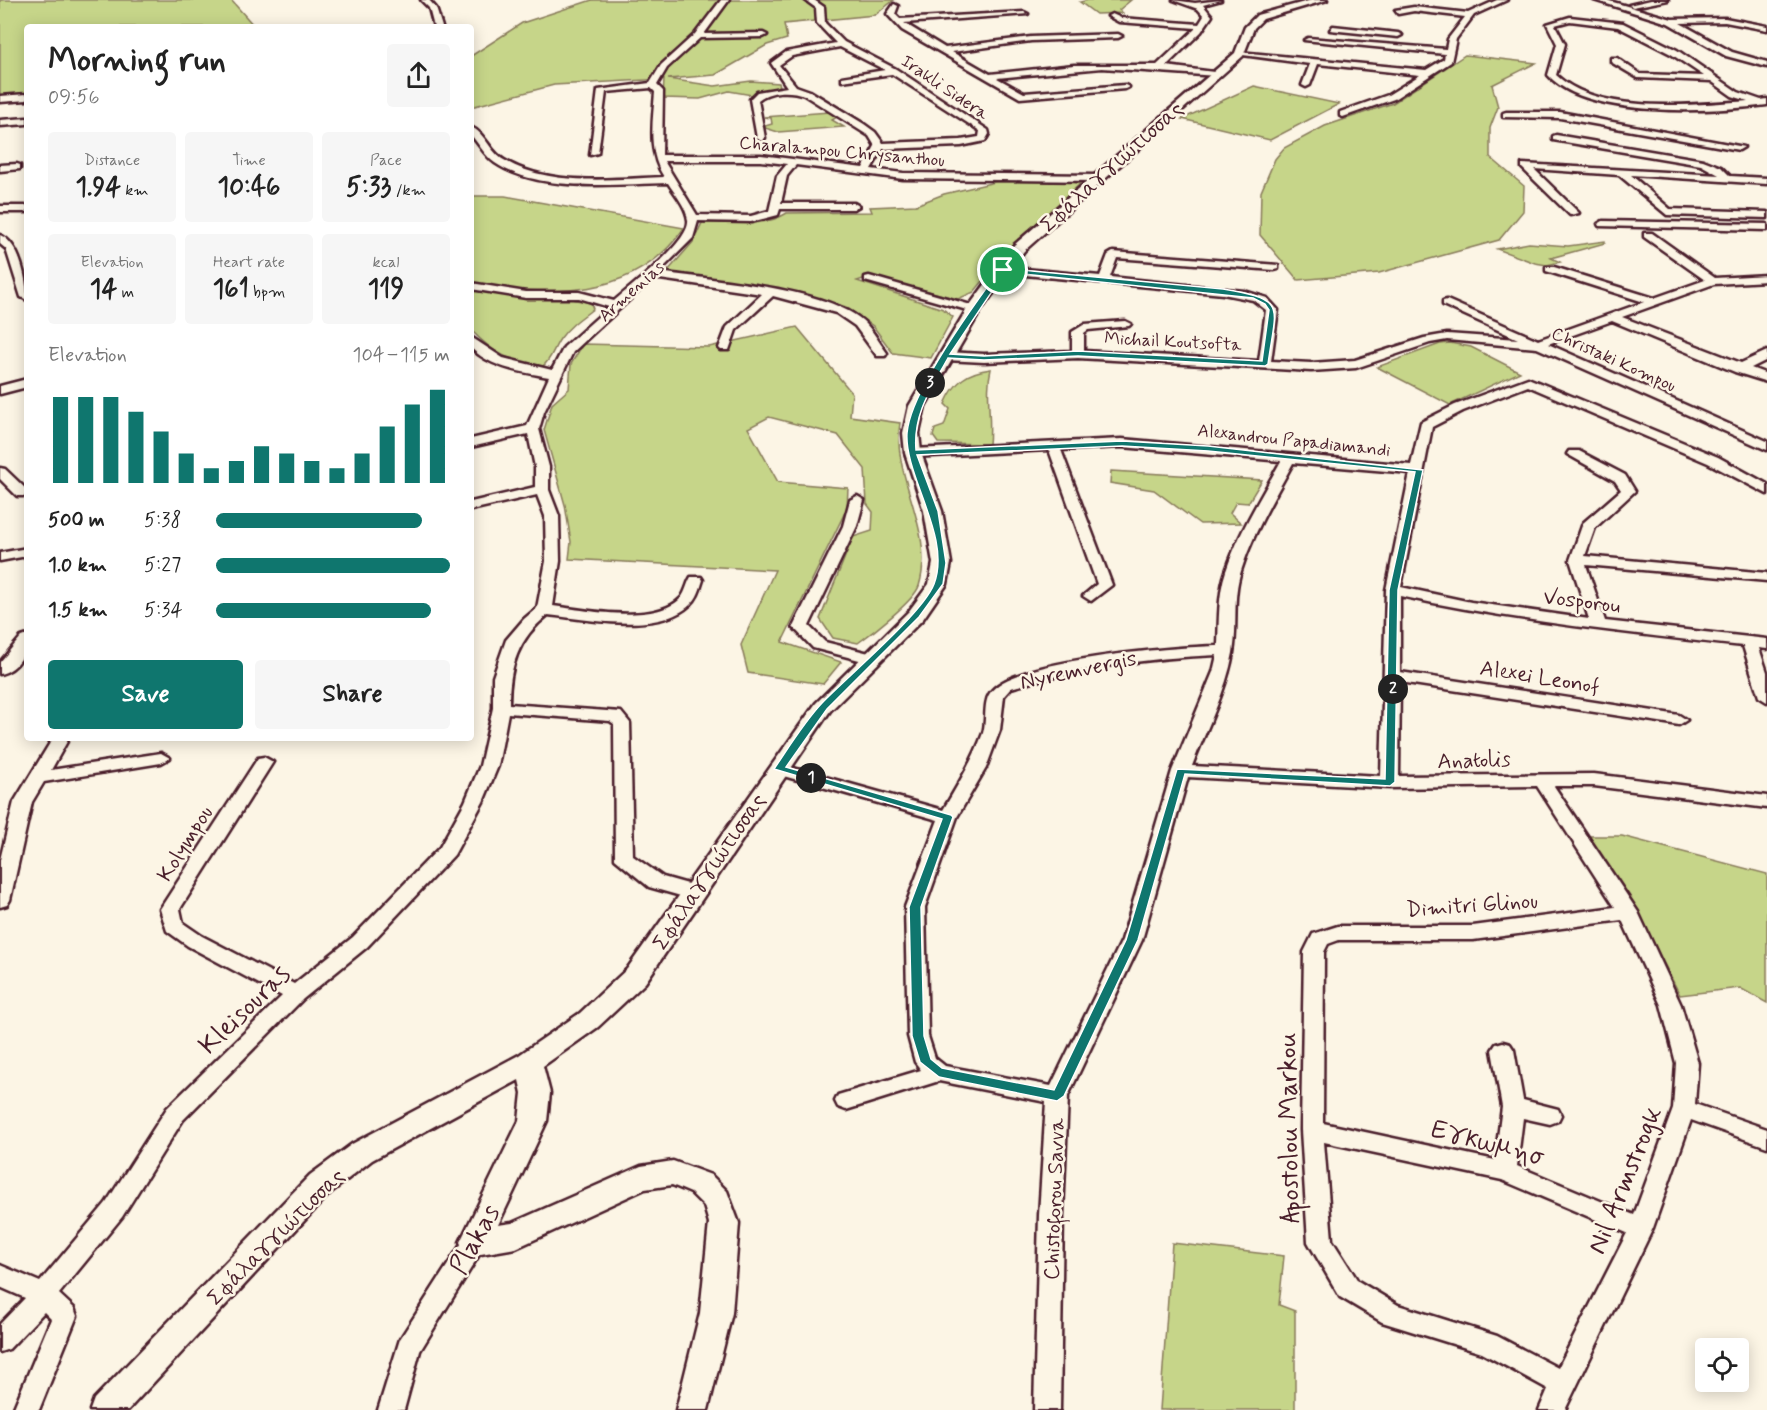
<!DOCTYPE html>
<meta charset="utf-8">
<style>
body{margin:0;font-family:Mynerve,sans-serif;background:#f6f6f6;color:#222;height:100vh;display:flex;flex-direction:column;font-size:22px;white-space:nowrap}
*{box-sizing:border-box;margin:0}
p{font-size:20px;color:#767676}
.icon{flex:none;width:33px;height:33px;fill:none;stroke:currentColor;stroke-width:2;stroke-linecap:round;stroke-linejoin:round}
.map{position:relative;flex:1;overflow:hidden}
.sheet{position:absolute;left:24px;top:24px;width:450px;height:717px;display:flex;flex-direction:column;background:#fff;border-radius:6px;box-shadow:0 3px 15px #0003}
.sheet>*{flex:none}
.tools{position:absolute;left:1695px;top:1338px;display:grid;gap:12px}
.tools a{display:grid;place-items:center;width:54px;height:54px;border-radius:6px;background:#fff;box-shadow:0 3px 15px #0003;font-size:30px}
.pin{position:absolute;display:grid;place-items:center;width:51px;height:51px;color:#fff;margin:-26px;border:3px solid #fff;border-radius:50%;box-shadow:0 2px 6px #0007}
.km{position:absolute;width:30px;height:30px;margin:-15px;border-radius:50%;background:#222;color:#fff;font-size:16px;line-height:30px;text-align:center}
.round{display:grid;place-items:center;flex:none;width:63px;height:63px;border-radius:6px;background:#f6f6f6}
.head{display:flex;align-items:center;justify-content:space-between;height:102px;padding:0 24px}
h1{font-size:33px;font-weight:800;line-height:45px}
.metrics{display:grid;grid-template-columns:repeat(3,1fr);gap:9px;height:102px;padding:6px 24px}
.metrics div{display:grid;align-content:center;border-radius:6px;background:#f6f6f6;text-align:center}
.metrics b{font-size:26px;font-weight:800}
.metrics small{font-size:16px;font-weight:400}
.metrics p{font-size:16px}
.chart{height:168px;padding:12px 24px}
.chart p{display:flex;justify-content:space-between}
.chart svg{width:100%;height:108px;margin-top:6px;stroke:#0f766e;stroke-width:6}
.primary-button{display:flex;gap:12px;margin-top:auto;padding:12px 24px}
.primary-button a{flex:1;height:69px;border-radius:6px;background:#0f766e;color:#fff;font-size:24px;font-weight:800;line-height:69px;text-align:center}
.primary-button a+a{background:#f6f6f6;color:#222}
ul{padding:0 24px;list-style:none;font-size:20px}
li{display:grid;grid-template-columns:96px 72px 1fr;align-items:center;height:45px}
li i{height:15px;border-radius:8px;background:#0f766e}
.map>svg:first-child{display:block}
</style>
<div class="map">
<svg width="1767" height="1410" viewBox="0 0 1767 1410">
<rect width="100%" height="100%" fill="#fcf5e5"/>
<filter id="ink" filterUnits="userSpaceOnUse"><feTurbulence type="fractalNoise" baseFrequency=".0167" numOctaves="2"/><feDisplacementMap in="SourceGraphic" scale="12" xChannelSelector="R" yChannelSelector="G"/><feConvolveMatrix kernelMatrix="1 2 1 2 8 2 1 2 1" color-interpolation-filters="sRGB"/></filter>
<g filter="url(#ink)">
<!-- green -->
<g fill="#c6d589" stroke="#887a5a" stroke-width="1.5">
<polygon points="0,0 231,0 255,27 27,27 27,94 0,96"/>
<polygon points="592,0 894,0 875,15 784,24 787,39 767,45 715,75 668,79 715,86 751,81 779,83 780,86 752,95 729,91 700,99 663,98 664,79 554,85 471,107 471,56 522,23"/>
<polygon points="1088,0 1131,0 1119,10 1123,13 1096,14 1080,2"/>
<polygon points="1465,55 1536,63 1492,85 1498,107 1490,128 1490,157 1524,186 1523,211 1499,240 1379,273 1298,280 1260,235 1261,192 1275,159 1284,148 1325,126 1393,103"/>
<polygon points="1254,86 1339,104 1270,140 1182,119"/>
<polygon points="829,112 837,117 832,120 844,127 778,132 765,128 765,126 772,124 771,118 764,117"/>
<path d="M1065,180L1080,184L1012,246L974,292L958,299L872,276L857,281L943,309L953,317L931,358L893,353L873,326L846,307L806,295L667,272L693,242L702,223C729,222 764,228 787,213L872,212L870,207L916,205L944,194L995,182Z"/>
<path d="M471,196H505L684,228C635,300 548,297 471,283Z"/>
<polygon points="1605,241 1605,243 1551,258 1560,262 1547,265 1535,263 1497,249 1529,243 1568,246"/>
<path d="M471,290L528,299L566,298L591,303L593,309C581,318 569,326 560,339C553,349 552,359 542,367C509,361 494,354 471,330Z"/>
<path d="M797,327L852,393L850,416L900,423C891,477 936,531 919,586C914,601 872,633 858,643L833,638L820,619L853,537L872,531L873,512L867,504L865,469L838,435L769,417L748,428L778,482L848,488L847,508L782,642L841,662L823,684L748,673L741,645L775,570L569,559L571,542L565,505L544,430L552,404L569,389L571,364L583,344L709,347Z"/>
<polygon points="1450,343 1471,347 1520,372 1450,405 1377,367 1440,344"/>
<path d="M991,369C985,393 992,418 989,444L938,443L933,436L935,429L944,426L950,409L945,404C955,381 967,372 991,369Z"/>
<polygon points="1111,471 1262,480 1248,503 1236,502 1230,513 1241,523 1200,524 1154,490 1110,483"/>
<polygon points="1586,836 1622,836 1767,874 1767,1003 1740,988 1680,995 1650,936"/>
<polygon points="1172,1243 1284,1256 1279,1305 1295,1311 1295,1410 1160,1410"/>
</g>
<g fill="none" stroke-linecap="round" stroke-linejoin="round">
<defs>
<g id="minor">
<polygon points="421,0 429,0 436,8 442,27 434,27 429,8"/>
<path d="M721,0H729L704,34L763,33L767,35L763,37L700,38L667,68L657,85L663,91L662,155H761L863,168L875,146L869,136L804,95C791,90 770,90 758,100L765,138L761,141L757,138L750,99L757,92L787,87L771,63L786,52L836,43L817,23L816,8L805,0H814L824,7L825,23L844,42L896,69L988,130L989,134L985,141L961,146L883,149L871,169L903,173L1096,175L1101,178L1096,181L903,179L796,165L787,176L781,203H854L859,206L854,209H780L778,215L751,222L698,221L693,238L659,272C711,280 816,287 858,317C870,325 878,341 887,353L885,356H877L855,326L836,313L773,296L736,330L729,350H721L719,348L727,327L762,294L653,278L573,352L544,412L539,429L549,467V490L559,516L560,561L553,606C585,610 655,625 681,598C686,592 687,583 691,577H701L703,580C700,589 698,598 690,605C658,635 588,619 548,615C518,638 509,667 509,704L621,712L630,723L633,856L663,877L702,888L704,893L702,898L695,900L649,887L615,859L614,724L610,721L508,713L498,766L483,802L454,855L367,947L303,999L183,1120L122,1217L59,1294L74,1308L77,1316L39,1410H13L51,1319L44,1312L9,1349L0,1352V1324L25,1298L0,1287V1265L40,1282L106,1203L167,1108L282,996L188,946L167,931L160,909L258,758L264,757L273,762L180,909L183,923L202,936L294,984L353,937L440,847L465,802L480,766L493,708V677L506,640L524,619L537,608L546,561L545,516L537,495L471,510V502L535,487V467L528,434L471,447V439L527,426L549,377C522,372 491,368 471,348V337L503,358L552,370L564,347L609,307L579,298H526L471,289V283L526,292H579L614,301C631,286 691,241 688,220C686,206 675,194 668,183C617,184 539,193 495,163C485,156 479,144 471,135V127C485,133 490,152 504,160C549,187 613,179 664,177C647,151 653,121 655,92L651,88L606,92L598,153L590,155L598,90L650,83L661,65L695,34ZM840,47L885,70L842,77V81L892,74L980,131L979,137L961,140L883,143L875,132L864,124L810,91L796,86L779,65L792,56ZM664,161H761L787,164L777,176L769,211L751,216L697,215Z"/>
<polygon points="1173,0 1195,3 1221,0 1203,5 1212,16 1201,32 1166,66 1214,72 1217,76 1102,68 997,78 1024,93 1125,85 1129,87 1125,89 1020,98 902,30 887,14 894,4 898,6 895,14 900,19 1024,12 1028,14 904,23 945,48 1031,37 1118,34 1122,36 1118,38 1031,41 952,52 990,74 1074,65 1157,65 1196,28 1119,22 1108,16 1112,14 1121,18 1199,24 1204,16 1198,9"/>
<polygon points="1497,0 1507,0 1474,15 1456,39 1451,62 1394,99 1343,117 1340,116 1340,112 1388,95 1420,75 1318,64 1310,85 1306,87 1302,85 1310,64 1235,54 1239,52 1426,70 1444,59 1445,54 1304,40 1308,38 1446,49 1448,39 1465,17 1414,11 1398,14 1395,10 1414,7 1468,13"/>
<polygon points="1594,0 1606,0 1672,19 1725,18 1767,26 1767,30 1725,22 1680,23 1732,52 1767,62 1767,67 1726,56 1668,23"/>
<polygon points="1651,0 1668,0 1633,7 1629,5"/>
<path d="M1570,17L1623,23L1677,50L1738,92L1761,100L1767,99V105C1712,112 1587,119 1548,75L1557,44L1547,24ZM1570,21L1618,27L1671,54L1704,76L1640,74L1617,58H1611V62L1638,78L1711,81L1732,96L1748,101C1692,105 1599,115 1556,75L1565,44L1555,25Z"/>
<polygon points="1333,26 1398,33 1402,35 1398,37 1330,30"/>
<polygon points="27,94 27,100 0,102 0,96"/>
<polygon points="1506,112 1560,112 1744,147 1739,150 1560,118 1503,117 1503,113"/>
<polygon points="27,118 27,124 0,126 0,120"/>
<polygon points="1556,135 1703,160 1721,167 1730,176 1767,178 1767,184 1631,175 1670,209 1767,212 1767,218 1667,215 1619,175 1534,169 1579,213 1570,215 1522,168 1522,164 1719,175 1701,165 1553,140 1553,136"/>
<polygon points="17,164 20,165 20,169 0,171 0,165"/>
<rect x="0" y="206" width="27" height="6"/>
<polygon points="1603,221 1767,224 1767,230 1599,226 1598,224"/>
<polygon points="1644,233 1652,233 1715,278 1767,275 1767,281 1714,284 1622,317 1741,363 1767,351 1767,360 1751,368 1767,374 1767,382 1735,372 1612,321 1548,344 1767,441 1767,450 1537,348 1447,340 1430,343 1356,368 1311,371 1078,358 984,362 946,360 940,356 946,352 984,354 1072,351 1072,332 1085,324 1125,321 1131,324 1129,326 1088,330 1084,333 1084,351 1259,361 1266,310 1253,300 1223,294 1003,273 998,270 1003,267 1100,276 1108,255 1113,252 1278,265 1278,269 1274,270 1117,258 1110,277 1244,291 1267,298 1278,310 1271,361 1311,363 1355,360 1424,338 1447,334 1518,339 1443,305 1443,301 1447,300 1538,340 1644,302 1546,271 1546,267 1554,267 1654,298 1705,280 1644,237"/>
<path d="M0,235C20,243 27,281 27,300L21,297L6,249L0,244Z"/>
<polygon points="869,276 978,307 980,309 974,312 865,281 865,277"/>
<path d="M1528,378L1718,457L1767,484V494L1708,463L1528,386L1463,411L1432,427L1401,587L1471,602L1589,619L1570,560L1583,523L1621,490L1615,481L1567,454L1569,451H1579L1625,475L1635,491L1595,528L1585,556L1767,573V581L1586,565L1605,621L1767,639V649L1759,648L1767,672V702L1759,697L1743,646C1628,633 1514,621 1400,596V672L1679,715L1687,720L1679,725L1400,682L1399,776L1594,774L1767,796V808L1594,786H1554L1638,912L1681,1005L1698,1063L1695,1104L1767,1129V1147L1691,1120L1653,1228L1565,1410H1539L1548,1389L1482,1353L1382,1322L1340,1297L1312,1249L1308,1242L1301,1130L1304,952L1313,934L1338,926H1473L1615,907L1537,786L1390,788L1188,777L1142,940L1068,1096L1063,1215L1060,1410H1034L1039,1215L1046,1102L939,1081L846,1110L838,1107L835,1101L838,1095L921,1070L915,1062L908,1036L905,907L938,820L773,773L770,769L779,764L943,810C958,785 973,760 983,733C987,721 983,703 990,693C1011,659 1177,647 1218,646C1219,621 1218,594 1226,571C1239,532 1261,497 1281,461L1122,447L1061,450L1112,585L1091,601L1083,596L1097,584L1049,450L913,457L906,453L913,449L1122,439L1411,465L1421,422L1455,405ZM1293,463L1410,473L1386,590L1381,776L1192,766C1206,729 1226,692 1233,653C1238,626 1232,598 1241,571C1253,533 1274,498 1293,463ZM1217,655L1213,672L1172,771L1122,940L1051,1086L945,1066L935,1058L928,1036L925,907L957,817L986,768L1000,730L1004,696L1011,688C1078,668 1146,658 1217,655ZM1622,920L1661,1005L1676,1063L1673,1109L1634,1215L1517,1166L1523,1118L1550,1124L1558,1121L1561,1115L1558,1109L1523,1100L1514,1050L1510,1044L1503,1042L1496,1044L1492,1050L1502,1107L1495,1160L1323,1123L1324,952L1328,944L1339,940H1473ZM1324,1142L1502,1180L1627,1233L1558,1368L1497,1336L1398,1305L1358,1281L1332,1240Z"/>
<polygon points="27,379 27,387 0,394 0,386"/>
<polygon points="0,468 5,469 27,490 27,496 17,496 0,479"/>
<polygon points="857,496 864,500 857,526 809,626 825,642 877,655 879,658 871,663 813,648 793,627 843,526 850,500"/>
<polygon points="27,548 27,556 0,561 0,553"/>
<path d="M27,635C27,653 19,669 0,674V662L21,637Z"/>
<polygon points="53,738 69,738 51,770 161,753 170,758 161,763 44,782 32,802 10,900 7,905 0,907 0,860 14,802"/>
<polygon points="475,1232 483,1235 487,1242 420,1351 404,1410 378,1410 400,1339 467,1235"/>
</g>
<polygon id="tertiary" points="1312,0 1327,0 1263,19 1254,28 1243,56 1024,251 981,310 925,406 919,433 921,453 942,511 951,563 947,584 923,619 830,711 645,983 598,1027 543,1066 550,1093 547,1121 498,1225 512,1223 641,1166 673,1161 711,1175 727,1191 739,1223 732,1313 708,1410 676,1410 700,1313 709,1223 704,1206 691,1193 672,1185 645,1189 516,1248 475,1255 464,1251 460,1242 519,1121 522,1093 519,1080 372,1160 330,1193 128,1410 90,1410 94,1399 310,1175 352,1144 519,1055 580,1013 627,969 816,703 909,611 929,584 933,563 924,511 905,453 903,433 909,406 967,309 1014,245 1235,53 1245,27 1257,15"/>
</defs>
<!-- minor casing -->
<use href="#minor" stroke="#4a1f2b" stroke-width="5"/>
<!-- tertiary casing -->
<use href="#tertiary" stroke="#4a1f2b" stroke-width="5"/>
<!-- minor -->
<use href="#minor" fill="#fcf5e5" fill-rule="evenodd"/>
<!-- tertiary -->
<use href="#tertiary" fill="#fcf5e5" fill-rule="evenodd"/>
</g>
</g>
<!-- route -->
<path fill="#0f766e" stroke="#fff" stroke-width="1.5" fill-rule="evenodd" d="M1001,268L1223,289C1288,300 1276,305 1268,364L1265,366L1078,356L984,360L948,358C931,389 913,414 916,450L1122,441L1208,446L1423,470L1398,590L1395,782L1390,786L1185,774L1138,940L1064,1096L1057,1101L939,1077L920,1062L912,1036L909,907L942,819L774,769C789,747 804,722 822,703C848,676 923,613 934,584C952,537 904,476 907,433C910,392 975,303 1001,268ZM1005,272L1253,298L1265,304L1269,310L1262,361L1078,351L984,356L950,354ZM1122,446L1208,451L1415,472L1389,590L1385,779L1177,769L1126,940L1054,1090L942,1068L931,1059L924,1036L921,907L953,817L951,815L786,767L827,709L919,617L943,584L946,563L938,511L917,455Z"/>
<g text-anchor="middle" stroke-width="5" stroke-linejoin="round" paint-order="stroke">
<!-- far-street labels -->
<g font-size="18" fill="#4a1f2b" stroke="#fcf5e5">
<text transform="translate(945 87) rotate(34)" y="6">Irakli Sidera</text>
<text transform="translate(842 151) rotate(5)" y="6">Charalampou Chrysanthou</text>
<text transform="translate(631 291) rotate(-42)" y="6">Armenias</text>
<text transform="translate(1173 341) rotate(3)" y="6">Michail Koutsofta</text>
<text transform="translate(1614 359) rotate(24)" y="6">Christaki Kompou</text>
<text transform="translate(1294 440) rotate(6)" y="6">Alexandrou Papadiamandi</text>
</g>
<!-- street labels -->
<g font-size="22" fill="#4a1f2b" stroke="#fcf5e5">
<text transform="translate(1111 166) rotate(-42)" y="8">Σφάλαγγιώτισσας</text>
<text transform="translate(1582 600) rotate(7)" y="8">Vosporou</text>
<text transform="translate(1078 669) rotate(-12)" y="8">Nyremvergis</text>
<text transform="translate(1540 676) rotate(9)" y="8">Alexei Leonof</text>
<text transform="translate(1474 759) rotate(-2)" y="8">Anatolis</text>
<text transform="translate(184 843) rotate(-58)" y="8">Kolympou</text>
<text transform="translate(708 871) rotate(-56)" y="8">Σφάλαγγιώτισσας</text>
<text transform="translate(1472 904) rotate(-4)" y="8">Dimitri Glinou</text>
<text transform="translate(1053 1199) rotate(-88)" y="8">Chistoforou Savva</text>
<text transform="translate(275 1236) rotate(-45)" y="8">Σφάλαγγιώτισσας</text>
</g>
<!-- near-street labels -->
<g font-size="27" fill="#4a1f2b" stroke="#fcf5e5">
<text transform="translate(244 1009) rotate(-44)" y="9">Kleisouras</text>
<text transform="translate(1288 1128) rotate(-91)" y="9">Apostolou Markou</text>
<text transform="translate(1487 1142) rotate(15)" y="9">Εγκωμησ</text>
<text transform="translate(1624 1180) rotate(-68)" y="9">Nil Armstrogk</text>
<text transform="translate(474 1239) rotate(-61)" y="9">Plakas</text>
</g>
</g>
</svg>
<div class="tools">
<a><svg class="icon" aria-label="locate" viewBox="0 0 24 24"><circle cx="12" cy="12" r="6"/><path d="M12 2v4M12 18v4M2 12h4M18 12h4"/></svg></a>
</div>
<div class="pin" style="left:1003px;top:270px;background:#1e9e55"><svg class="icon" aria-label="arrive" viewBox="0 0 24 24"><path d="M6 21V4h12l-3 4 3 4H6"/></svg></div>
<b class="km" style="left:811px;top:778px">1</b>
<b class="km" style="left:1393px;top:689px">2</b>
<b class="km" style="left:930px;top:383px">3</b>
<section class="sheet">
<div class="head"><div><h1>Morning run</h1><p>09:56</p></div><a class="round"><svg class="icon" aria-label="share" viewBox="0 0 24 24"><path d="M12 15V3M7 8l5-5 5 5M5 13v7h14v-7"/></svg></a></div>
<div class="metrics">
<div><p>Distance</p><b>1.94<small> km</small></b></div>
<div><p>Time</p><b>10:46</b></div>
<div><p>Pace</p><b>5:33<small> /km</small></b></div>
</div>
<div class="metrics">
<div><p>Elevation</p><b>14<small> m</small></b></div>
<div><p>Heart rate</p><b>161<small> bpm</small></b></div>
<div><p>kcal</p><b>119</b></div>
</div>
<div class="chart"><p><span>Elevation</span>104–115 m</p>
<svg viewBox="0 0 160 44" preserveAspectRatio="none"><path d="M5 44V9M15 44V9M25 44V9M35 44V15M45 44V23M55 44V32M65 44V38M75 44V35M85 44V29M95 44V32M105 44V35M115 44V38M125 44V32M135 44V21M145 44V12M155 44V6"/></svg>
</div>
<ul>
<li><b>500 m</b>5:38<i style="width:88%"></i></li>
<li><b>1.0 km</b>5:27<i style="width:100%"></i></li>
<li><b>1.5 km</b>5:34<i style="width:92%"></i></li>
</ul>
<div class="primary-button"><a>Save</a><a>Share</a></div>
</section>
</div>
